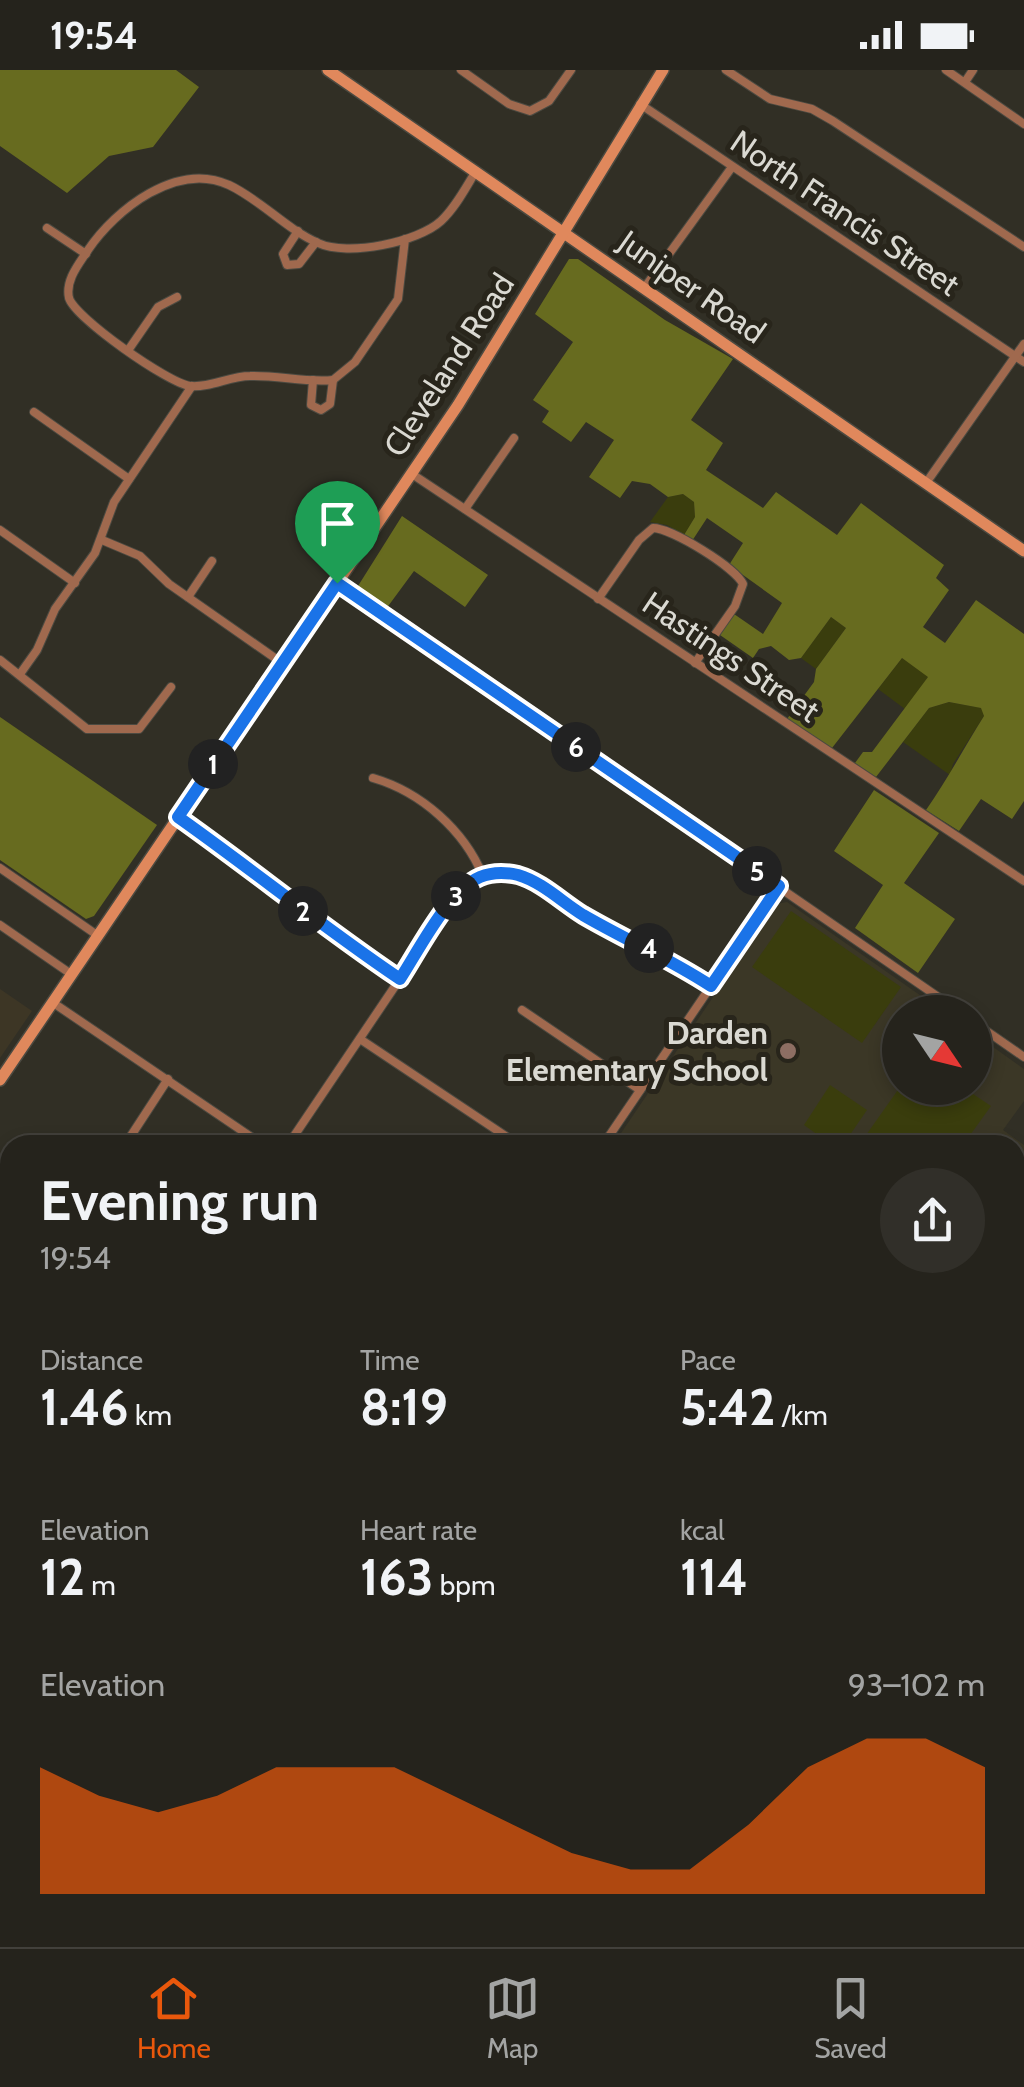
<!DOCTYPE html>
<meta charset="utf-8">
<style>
body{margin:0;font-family:Cabin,sans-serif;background:#312f29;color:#f1f3f6;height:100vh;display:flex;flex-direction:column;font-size:38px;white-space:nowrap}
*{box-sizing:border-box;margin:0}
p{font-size:32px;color:#a3a4a3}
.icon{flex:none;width:55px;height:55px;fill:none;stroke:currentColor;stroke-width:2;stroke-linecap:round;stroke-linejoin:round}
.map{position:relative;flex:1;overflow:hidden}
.side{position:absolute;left:0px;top:1065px;width:1025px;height:812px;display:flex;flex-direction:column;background:#25231c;border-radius:30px 30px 0 0;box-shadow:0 5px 15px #0003,0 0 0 2px #42403b}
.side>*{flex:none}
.needle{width:65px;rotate:125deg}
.tools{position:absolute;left:882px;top:925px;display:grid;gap:20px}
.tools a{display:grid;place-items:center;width:110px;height:110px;border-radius:50%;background:#25231c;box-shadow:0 5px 15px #0003,0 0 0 2px #42403b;font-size:50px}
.pin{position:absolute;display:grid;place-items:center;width:85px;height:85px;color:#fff;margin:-102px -42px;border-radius:50% 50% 50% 0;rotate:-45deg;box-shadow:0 0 10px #0007}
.pin .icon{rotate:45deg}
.km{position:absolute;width:50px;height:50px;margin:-25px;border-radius:50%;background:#222;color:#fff;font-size:28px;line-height:50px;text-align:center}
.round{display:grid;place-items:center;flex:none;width:105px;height:105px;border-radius:52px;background:#312f29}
.headline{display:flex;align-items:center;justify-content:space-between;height:170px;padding:0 40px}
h1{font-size:55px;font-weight:700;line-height:75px}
.stats{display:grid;grid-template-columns:repeat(3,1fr);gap:15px;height:170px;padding:10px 40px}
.stats div{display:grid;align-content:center}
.stats b{font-size:50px;font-weight:700}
.stats small{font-size:28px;font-weight:400}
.stats p{font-size:28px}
.chart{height:280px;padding:20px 40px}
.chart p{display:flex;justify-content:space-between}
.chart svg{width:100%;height:180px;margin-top:10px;fill:#ea580c;opacity:.7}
.status{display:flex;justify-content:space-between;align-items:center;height:70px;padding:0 50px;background:#25231c;direction:ltr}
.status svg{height:28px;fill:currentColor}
.menu{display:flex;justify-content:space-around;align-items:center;height:140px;border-top:2px solid #42403b;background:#25231c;font-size:28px;color:#a3a4a3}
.menu a{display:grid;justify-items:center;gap:5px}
.menu .on{color:#ea580c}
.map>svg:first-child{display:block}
</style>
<div class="status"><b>19:54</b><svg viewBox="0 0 49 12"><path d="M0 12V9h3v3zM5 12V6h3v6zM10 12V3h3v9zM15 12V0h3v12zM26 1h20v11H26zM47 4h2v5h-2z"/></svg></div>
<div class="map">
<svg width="1024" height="1877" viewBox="0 0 1024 1877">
<rect width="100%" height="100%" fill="#312f25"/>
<!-- commercial -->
<polygon fill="#3d3625" points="0,919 32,941 0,988"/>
<!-- built -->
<polygon fill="#3b3726" points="787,832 944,942 900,942 900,1018 975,1018 975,964 1024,999 1024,1031 1003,1060 1024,1075 1024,1103 1015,1116 1015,1075 613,1075 776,834"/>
<!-- green -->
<g fill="#3a3d0d">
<polygon points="683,424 694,432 695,447 684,465 667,455 650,452 668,427"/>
<polygon points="831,547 846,558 816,599 801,588"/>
<polygon points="902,588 929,606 905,639 878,619"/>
<polygon points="949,632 982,638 984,646 953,694 950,705 903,672 929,638"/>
<polygon points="791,841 901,917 862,973 752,897"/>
<polygon points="830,1015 867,1040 843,1075 832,1075 804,1055"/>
<polygon points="900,1017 964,1018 991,1036 963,1075 859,1075"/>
<polygon points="198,1868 354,1868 347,1877 211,1877"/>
<polygon points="361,1868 469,1868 483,1877 375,1877"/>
</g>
<!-- forest -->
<g fill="#676b1f">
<polygon points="0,0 176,0 199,17 153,77 109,86 67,123 0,76"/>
<path d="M569,189H578L665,250L733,289L691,350L723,373L706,400L763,438L776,422L837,465L861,433L944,495L936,508L949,520L923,557L945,573L976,530L1024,564V731L1012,749L981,729L959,761L926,740C947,710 964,678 984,646L981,638L949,632L929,638L876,707L855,693L863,682H872L928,607L902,588L832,678L787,649L814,612L816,599L846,558L831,547L801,588L789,590L771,576L759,579L753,588L720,565L734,544L763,564L782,533L729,495L743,473L707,448L692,471L684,465L695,447L694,432L683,424L668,427L650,414L632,411L620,428L589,407L614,370L586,352L571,372L542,352L549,341L533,330L573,272L535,244Z"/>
<polygon points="402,446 488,505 465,537 414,501 386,539 358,516"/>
<polygon points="0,647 157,755 94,846 86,849 0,790"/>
<polygon points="874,720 939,763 904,813 955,849 918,903 855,858 883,815 834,781"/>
</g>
<!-- water -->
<polygon fill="#275159" points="1024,1220 1024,1407 1015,1400 1015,1231"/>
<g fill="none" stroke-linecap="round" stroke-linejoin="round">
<defs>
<g id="street">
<polyline points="461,0 509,34 530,41 549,31 571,0"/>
<polyline points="726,0 770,29 812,39 833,51 1024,177"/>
<polyline points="946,0 1024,54"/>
<polyline points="965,12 973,0"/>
<polyline points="640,34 1024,292"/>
<polyline points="47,158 86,184"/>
<polyline points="298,161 283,184 287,195 299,194 316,172"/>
<path d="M405,169L398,229L355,292L333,310C306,313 278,305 250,306C230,306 210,318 190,316C168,313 75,248 69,228C65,210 79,194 88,180C116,139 177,91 229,115C261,130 286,159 318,173C348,187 418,172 441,151C456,137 466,117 476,101"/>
<polyline points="645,217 732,97"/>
<polyline points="129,279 158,237 177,227"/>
<polyline points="313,310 311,335 321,340 330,334 333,310"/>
<polyline points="34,342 129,409"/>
<polyline points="412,404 1024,811"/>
<polyline points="926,413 1024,274"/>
<polyline points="465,439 514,368"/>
<polyline points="0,460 75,513"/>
<polyline points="102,470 140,486 169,514 282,593"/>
<polyline points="337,513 960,942"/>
<polyline points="188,527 212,491"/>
<path d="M598,529L639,470L653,458C671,458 735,497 743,514L735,536L695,593"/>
<polyline points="0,590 87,659 139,659 171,617"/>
<polyline points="20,604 37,580 55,539 95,483 114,432 192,316"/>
<path d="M373,708C421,722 464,760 483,806"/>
<path d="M178,747C253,800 324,858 400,909"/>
<polyline points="0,798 97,865"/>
<polyline points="0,855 71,904"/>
<polyline points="52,932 263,1075"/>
<polyline points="522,940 640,1020"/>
<polyline points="975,953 1024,987"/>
<polyline points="360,969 519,1075"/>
<polyline points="125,1075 168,1009"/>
<path d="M288,1075L451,833C470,809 492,797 523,807L711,916"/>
<polyline points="603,1075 779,816"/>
<polyline points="1015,1139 1024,1126"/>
<polyline points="0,1436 10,1438"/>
<polyline points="0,1447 10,1450"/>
<polyline points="1015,1478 1024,1487"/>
<polyline points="0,1625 10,1616"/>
<polyline points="1015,1628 1024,1631"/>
<polyline points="0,1640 10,1632"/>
<polyline points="1015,1792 1024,1779"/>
<polyline points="602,1868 615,1877"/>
<polyline points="813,1868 817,1877"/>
<polyline points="33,1877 39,1868"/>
<polyline points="693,1877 702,1868"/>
<polyline points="957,1877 963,1868"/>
</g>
<g id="secondary">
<polyline points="328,0 1024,481"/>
<polyline points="0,1010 458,335 663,0"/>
<polyline points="0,1874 5,1877"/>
</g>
</defs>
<!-- street casing -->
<use href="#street" stroke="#4c4a41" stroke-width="10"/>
<!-- secondary casing -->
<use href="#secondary" stroke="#4c4a41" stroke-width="14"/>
<!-- street -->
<use href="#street" stroke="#a0694e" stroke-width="8"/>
<!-- secondary -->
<use href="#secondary" stroke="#e0885c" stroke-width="11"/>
</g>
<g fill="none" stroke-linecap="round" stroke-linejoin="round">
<defs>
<path id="route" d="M337,513L779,816L711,916C670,889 626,870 583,845C562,832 542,812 518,805C505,802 492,802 480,807C448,821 419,880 400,909C324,858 253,800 178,747Z"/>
</defs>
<!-- route casing -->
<use href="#route" stroke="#fff" stroke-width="20"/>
<!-- route -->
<use href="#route" stroke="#1a73e8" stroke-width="12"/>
</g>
<!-- markers -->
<circle fill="#8d6e63" stroke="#28251b" stroke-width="4" cx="788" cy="981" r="10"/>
<g text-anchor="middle" stroke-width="10" stroke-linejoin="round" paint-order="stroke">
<!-- street labels -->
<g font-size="32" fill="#dad9d2" stroke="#28251b">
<text transform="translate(845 143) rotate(34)" y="11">North Francis Street</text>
<text transform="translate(692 217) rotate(35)" y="11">Juniper Road</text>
<text transform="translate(449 295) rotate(-57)" y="11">Cleveland Road</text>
<text transform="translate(731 587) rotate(34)" y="11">Hastings Street</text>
</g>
<!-- poi labels -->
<g font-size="32" font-weight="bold" fill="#dad9d2" stroke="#28251b" text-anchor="end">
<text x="768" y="974">Darden<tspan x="768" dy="37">Elementary School</tspan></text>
</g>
</g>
</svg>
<div class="tools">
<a><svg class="needle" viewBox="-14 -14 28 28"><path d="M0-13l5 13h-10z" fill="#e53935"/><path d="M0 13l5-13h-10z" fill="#a3a4a3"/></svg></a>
</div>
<div class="pin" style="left:337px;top:513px;background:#1e9e55"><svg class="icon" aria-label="arrive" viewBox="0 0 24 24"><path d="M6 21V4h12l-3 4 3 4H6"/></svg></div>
<b class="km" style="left:213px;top:694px">1</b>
<b class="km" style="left:303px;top:841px">2</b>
<b class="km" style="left:456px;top:826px">3</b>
<b class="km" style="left:649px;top:878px">4</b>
<b class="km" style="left:757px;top:801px">5</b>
<b class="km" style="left:576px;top:677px">6</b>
<section class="side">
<div class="headline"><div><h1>Evening run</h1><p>19:54</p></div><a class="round"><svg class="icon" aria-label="share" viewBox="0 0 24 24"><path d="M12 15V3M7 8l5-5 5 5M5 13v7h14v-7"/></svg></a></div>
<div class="stats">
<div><p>Distance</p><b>1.46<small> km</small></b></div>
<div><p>Time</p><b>8:19</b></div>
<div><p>Pace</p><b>5:42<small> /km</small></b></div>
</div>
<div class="stats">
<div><p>Elevation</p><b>12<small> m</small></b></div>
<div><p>Heart rate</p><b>163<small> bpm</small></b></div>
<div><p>kcal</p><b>114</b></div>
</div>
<div class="chart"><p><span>Elevation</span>93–102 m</p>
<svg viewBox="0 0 160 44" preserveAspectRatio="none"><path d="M0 44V13L10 20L20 24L30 20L40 13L50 13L60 13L70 20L80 27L90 34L100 38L110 38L120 27L130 13L140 6L150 6L160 13V44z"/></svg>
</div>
</section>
</div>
<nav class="menu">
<a class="on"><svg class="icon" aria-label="home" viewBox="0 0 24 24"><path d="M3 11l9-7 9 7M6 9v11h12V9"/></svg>Home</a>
<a><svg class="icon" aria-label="map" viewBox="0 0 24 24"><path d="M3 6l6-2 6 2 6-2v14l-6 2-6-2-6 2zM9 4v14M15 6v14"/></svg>Map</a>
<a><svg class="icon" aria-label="saved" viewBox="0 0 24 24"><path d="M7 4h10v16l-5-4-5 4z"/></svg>Saved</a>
</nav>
